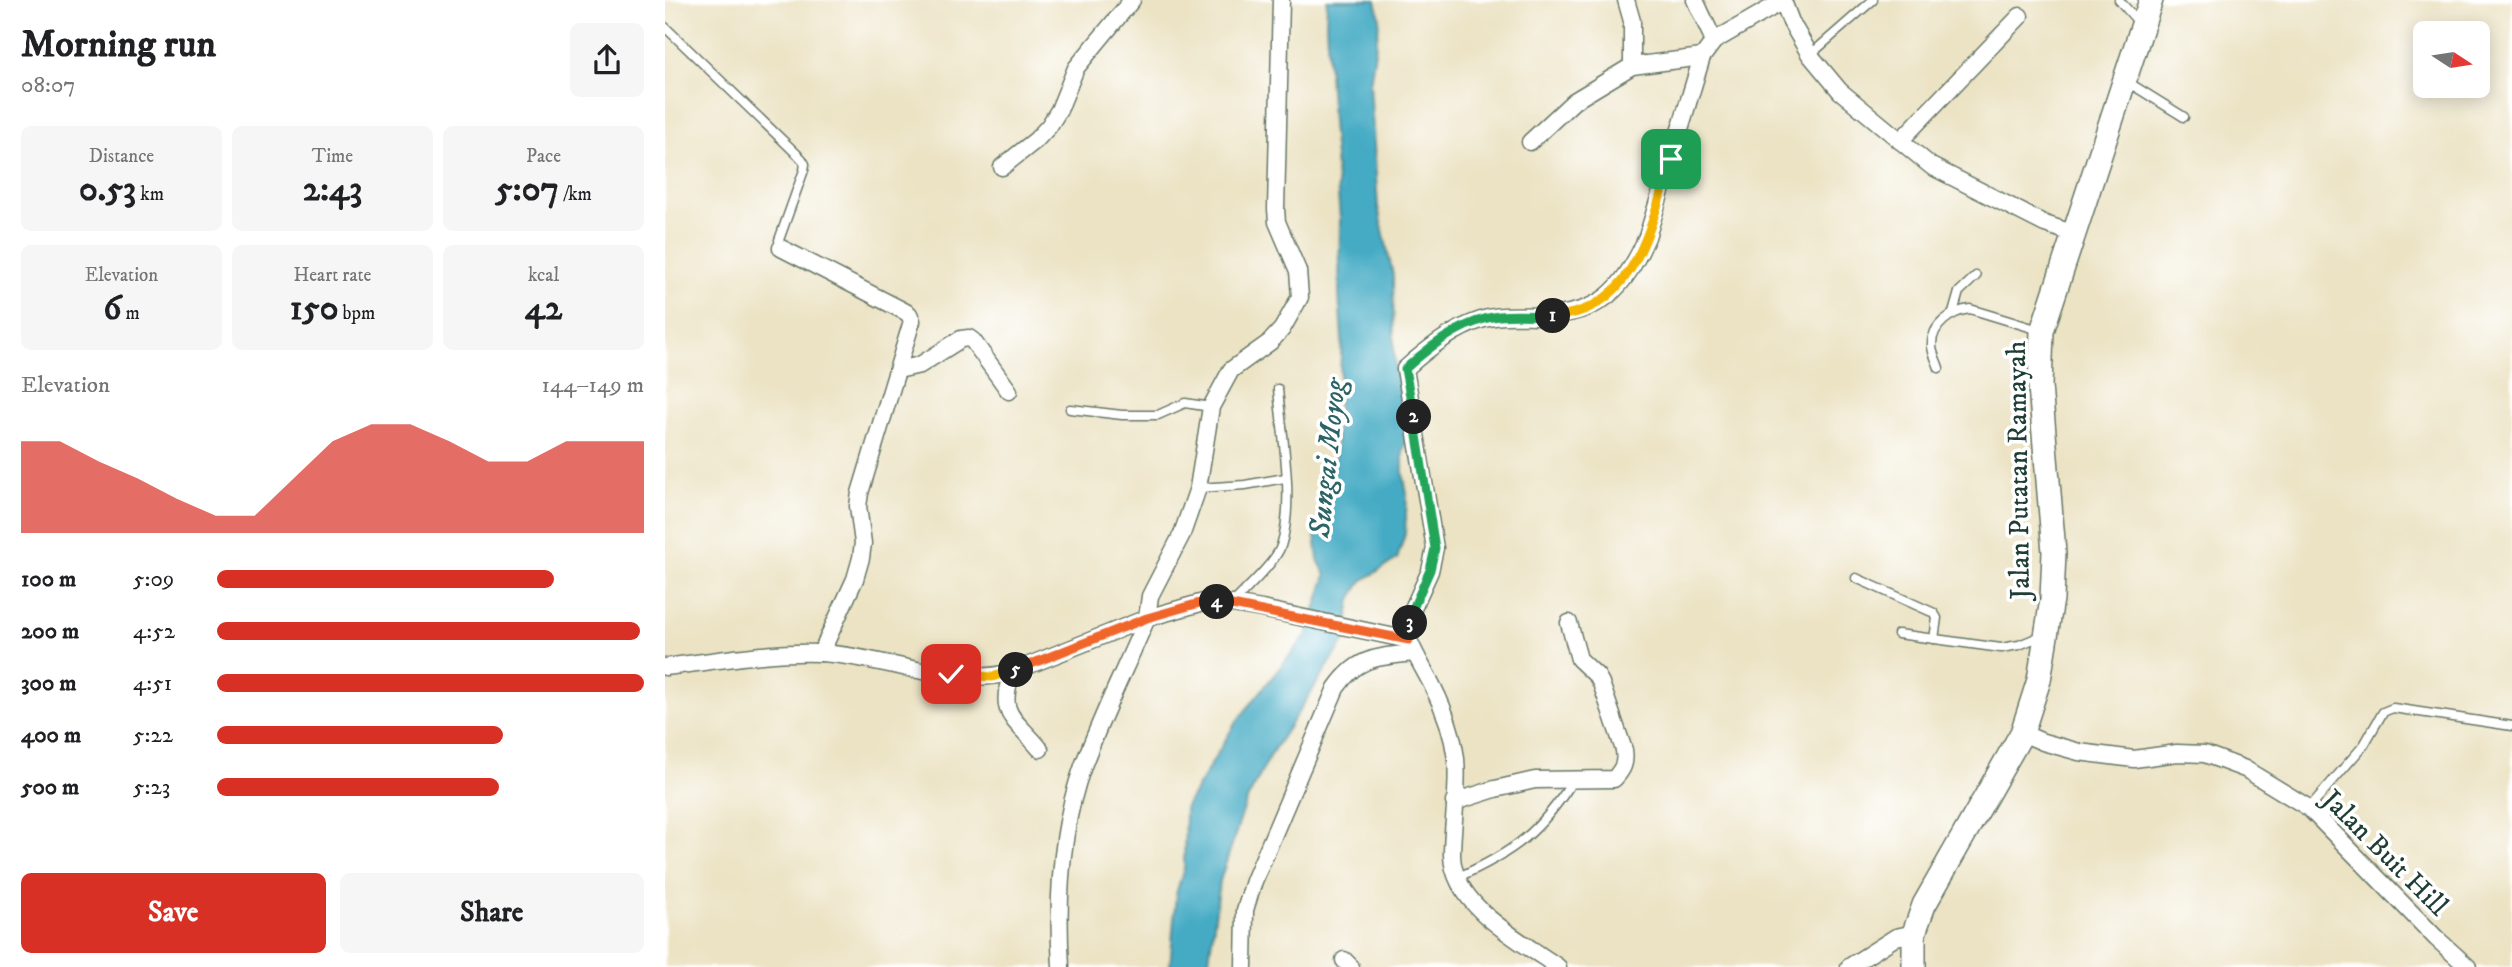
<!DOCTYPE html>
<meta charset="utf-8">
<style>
body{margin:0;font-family:"IM FELL DW Pica",serif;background:#f6f6f6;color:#202124;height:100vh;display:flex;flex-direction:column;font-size:26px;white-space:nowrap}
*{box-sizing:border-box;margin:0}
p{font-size:23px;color:#757577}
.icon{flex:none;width:38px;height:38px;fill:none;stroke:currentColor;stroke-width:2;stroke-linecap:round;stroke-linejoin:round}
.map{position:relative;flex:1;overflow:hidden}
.panel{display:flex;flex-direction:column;background:#fff;width:665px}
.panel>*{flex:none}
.needle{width:46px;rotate:102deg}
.buttons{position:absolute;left:1748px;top:21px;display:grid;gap:14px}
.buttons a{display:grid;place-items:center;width:77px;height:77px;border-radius:10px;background:#fff;box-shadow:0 4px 18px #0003;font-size:35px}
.pin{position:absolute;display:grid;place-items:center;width:60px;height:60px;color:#fff;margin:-30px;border-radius:14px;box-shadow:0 4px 10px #0006}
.km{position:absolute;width:35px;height:35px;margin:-18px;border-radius:50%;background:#222;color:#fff;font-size:19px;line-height:35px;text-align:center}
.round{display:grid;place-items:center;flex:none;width:74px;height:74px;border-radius:10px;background:#f6f6f6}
.overview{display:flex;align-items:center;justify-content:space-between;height:119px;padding:0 21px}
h1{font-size:38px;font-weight:800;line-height:52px}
.figures{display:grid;grid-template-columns:repeat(3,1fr);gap:10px;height:119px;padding:7px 21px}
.figures div{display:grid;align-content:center;border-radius:10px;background:#f6f6f6;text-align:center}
.figures b{font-size:35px;font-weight:800}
.figures small{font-size:19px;font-weight:400}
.figures p{font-size:19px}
.chart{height:196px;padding:14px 21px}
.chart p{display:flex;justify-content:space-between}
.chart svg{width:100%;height:126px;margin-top:7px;fill:#d93025;opacity:.7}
.cta{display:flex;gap:14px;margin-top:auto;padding:14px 21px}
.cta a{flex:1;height:80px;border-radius:10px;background:#d93025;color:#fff;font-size:28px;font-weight:800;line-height:80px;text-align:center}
.cta a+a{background:#f6f6f6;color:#202124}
ul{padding:0 21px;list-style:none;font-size:23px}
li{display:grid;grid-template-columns:112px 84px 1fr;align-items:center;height:52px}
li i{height:18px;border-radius:9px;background:#d93025}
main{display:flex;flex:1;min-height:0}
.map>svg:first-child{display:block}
</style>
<main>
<section class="panel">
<div class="overview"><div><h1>Morning run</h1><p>08:07</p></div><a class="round"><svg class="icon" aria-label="share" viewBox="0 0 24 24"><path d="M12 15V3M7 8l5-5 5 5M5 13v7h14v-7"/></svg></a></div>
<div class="figures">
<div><p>Distance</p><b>0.53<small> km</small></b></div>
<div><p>Time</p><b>2:43</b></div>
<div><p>Pace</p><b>5:07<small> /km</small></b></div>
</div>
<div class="figures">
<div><p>Elevation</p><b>6<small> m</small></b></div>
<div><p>Heart rate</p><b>150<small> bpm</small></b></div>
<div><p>kcal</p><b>42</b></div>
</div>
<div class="chart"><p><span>Elevation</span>144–149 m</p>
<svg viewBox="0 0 160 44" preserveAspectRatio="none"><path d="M0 44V12L10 12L20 19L30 25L40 32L50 38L60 38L70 25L80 12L90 6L100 6L110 12L120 19L130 19L140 12L150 12L160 12V44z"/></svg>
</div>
<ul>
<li><b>100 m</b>5:09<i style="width:79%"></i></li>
<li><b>200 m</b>4:52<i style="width:99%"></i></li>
<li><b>300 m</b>4:51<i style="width:100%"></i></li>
<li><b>400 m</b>5:22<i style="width:67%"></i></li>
<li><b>500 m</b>5:23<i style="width:66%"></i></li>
</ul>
<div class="cta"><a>Save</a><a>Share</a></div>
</section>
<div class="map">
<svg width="1847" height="967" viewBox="0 0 1847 967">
<rect width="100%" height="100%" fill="#fff"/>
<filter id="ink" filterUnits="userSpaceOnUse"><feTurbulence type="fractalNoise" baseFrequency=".0143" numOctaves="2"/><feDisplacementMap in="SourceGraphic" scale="14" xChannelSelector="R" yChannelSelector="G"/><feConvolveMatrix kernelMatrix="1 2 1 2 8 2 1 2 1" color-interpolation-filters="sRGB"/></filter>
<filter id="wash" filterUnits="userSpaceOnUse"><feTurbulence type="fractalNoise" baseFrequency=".00686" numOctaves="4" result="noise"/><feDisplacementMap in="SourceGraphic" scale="28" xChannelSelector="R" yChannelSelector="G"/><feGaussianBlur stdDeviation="1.57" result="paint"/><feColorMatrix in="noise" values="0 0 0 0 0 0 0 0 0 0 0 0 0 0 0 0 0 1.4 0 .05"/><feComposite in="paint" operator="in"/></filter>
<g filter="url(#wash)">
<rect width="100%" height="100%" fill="#ece3c4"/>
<!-- water -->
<polygon fill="#44abc4" stroke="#32747c" stroke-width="2" points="662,0 711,0 715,18 705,84 713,207 728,275 729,353 732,381 744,433 738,451 738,472 742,495 740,534 732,559 697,581 686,599 680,640 606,754 581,802 555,881 543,967 505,967 511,894 519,868 520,808 571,722 643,633 661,575 653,560 650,535 657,495 670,459 677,339 674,295 675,219 667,123 661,24"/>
</g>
<g filter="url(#ink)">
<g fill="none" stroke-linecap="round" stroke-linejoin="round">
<defs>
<g id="lane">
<polyline points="1454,0 1475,24"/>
<polyline points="0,27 137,159 140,164 139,170 114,240 116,248"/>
<polyline points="1145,55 1208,0"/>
<polyline points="1461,81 1519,117"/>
<polyline points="1288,313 1294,292 1311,276"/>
<path d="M1274,368C1272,361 1267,353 1267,346C1266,325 1287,311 1305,309L1374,330"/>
<polyline points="405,409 457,415 493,415 520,403 546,407"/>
<polyline points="533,488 580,485 620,478"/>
<polyline points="1191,578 1269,613 1272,618 1269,639"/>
<path d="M567,604C580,590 610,563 616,546C630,503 617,435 613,389"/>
<polyline points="1233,634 1336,648 1354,645 1376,636"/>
<polyline points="1644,808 1699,745 1718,712 1728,708 1847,726"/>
<path d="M791,878C848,853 876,832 909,779"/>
</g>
<g id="street">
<polyline points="961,0 967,21 967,66"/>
<polyline points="1030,0 1049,41"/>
<polyline points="1235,141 1355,16"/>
<polyline points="865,142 909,101 967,66 1037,57"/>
<polyline points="337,167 371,140 384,126 394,110 411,68 467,0"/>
<polyline points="116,248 239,311 244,314 247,321 195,493 193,506 198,543 196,558 190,579 156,653"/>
<polyline points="233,370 255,365 296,339 304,338 308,341 344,391"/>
<path d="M744,640L746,613L765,571L770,548L740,369C762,349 788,329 816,320C835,314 856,316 875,316C936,315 959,289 982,237L1037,57L1049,41L1118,1L1126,22L1145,55L1175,91L1266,166L1380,224L1410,234"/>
<path d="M0,667C51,661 104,651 156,653C219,656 285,689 347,672L482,618L539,602L567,604L597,609L744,640C751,657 760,671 768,687C779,709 788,735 791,759C794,789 787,824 787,855C788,906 856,941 893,967"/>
<path d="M347,672C332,716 349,717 375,749"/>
<polyline points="1357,733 1378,742 1414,752 1469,759 1512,753 1540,754 1580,769 1644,808 1771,938 1803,967"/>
<path d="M789,802L830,789L870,780L949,779C958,769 961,763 959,750L936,683L932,676L914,659L904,623"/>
<polyline points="679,960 686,967"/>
<path d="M396,967C392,901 395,829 418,766C437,715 461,667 482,618L485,596L517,534L533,488L546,407L566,370L605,342L617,329L635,297L633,271L612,222L611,209L616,0"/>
<path d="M579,967L580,910L589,881L671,688C693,656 713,657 749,653"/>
<polyline points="1184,967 1231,937 1249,933"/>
</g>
<polyline id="secondary" points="1249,967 1249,933 1259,905 1357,733 1374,680 1387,599 1389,552 1375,386 1377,331 1486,0"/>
</defs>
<!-- lane casing -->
<use href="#lane" stroke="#677766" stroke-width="11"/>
<!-- street casing -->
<use href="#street" stroke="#677766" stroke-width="19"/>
<!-- secondary casing -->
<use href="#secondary" stroke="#677766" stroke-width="26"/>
<!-- lane -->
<use href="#lane" stroke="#fff" stroke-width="8"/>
<!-- street -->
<use href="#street" stroke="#fff" stroke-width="16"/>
<!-- secondary -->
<use href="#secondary" stroke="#fff" stroke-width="23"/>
</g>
</g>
<g fill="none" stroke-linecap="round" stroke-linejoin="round" filter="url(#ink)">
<defs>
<path id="split-1" d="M888,316C971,313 987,221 1006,159"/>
<path id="split-2" d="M749,417L740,369C765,346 799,320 834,316C852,314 870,316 888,316"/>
<polyline id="split-3" points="745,623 746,613 765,570 770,548 749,417"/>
<polyline id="split-4" points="552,602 744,640 745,623"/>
<polyline id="split-5" points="351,670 482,618 538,602 552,602"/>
<polyline id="split-6" points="286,674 327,677 351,670"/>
</defs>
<!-- split-1 casing -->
<use href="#split-1" stroke="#fff" stroke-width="14"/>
<!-- split-2 casing -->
<use href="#split-2" stroke="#fff" stroke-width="14"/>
<!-- split-3 casing -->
<use href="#split-3" stroke="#fff" stroke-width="14"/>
<!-- split-4 casing -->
<use href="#split-4" stroke="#fff" stroke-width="14"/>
<!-- split-5 casing -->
<use href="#split-5" stroke="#fff" stroke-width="14"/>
<!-- split-6 casing -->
<use href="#split-6" stroke="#fff" stroke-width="14"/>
<!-- split-1 -->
<use href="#split-1" stroke="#f5b400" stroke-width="9"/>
<!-- split-2 -->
<use href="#split-2" stroke="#22a559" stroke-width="9"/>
<!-- split-3 -->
<use href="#split-3" stroke="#22a559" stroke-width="9"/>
<!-- split-4 -->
<use href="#split-4" stroke="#f0652b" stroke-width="9"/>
<!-- split-5 -->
<use href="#split-5" stroke="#f0652b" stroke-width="9"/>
<!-- split-6 -->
<use href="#split-6" stroke="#f5b400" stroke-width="9"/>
</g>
<g text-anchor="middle" stroke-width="7" stroke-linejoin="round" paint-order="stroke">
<!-- street labels -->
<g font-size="28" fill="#1f3d34" stroke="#fff">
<text transform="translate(1352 470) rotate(-91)" y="10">Jalan Putatan Ramayah</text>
<text transform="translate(1721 852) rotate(45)" y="10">Jalan Buit Hill</text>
</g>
<!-- water labels -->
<g font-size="30" font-style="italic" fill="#2c6466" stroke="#fff">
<text transform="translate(662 458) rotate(-84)" y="10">Sungai Moyog</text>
</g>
</g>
</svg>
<div class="buttons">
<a><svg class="needle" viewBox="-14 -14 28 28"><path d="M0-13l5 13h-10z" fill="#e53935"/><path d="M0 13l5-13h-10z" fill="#757577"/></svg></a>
</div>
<div class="pin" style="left:1006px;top:159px;background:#1e9e55"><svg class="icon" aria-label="arrive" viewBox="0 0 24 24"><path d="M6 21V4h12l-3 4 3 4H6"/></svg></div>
<div class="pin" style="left:286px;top:674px;background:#d93025"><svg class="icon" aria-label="check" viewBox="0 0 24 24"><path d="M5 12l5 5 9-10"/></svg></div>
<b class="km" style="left:888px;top:316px">1</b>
<b class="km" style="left:749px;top:417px">2</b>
<b class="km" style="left:745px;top:623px">3</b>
<b class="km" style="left:552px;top:602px">4</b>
<b class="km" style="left:351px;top:670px">5</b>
</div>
</main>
